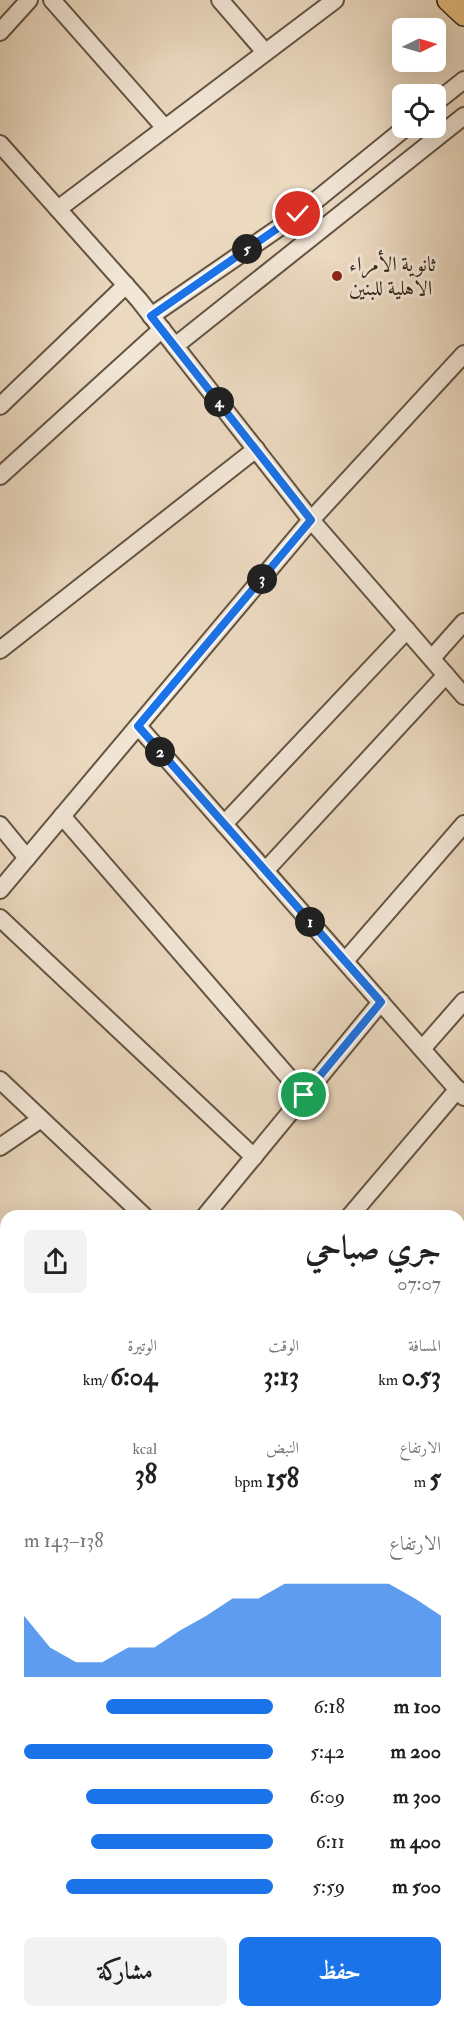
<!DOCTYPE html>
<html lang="ar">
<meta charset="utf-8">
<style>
body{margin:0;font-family:"IM FELL Double Pica",Amiri,serif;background:#f2f2f2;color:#222;direction:rtl;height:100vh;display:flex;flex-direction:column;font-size:22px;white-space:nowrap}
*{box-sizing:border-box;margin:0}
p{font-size:20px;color:#767676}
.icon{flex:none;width:33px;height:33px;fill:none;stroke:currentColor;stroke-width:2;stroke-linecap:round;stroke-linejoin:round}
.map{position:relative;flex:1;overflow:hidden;direction:ltr}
.panel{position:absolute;left:0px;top:1210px;width:465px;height:808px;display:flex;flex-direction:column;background:#fff;border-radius:18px 18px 0 0;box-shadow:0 6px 24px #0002;direction:rtl}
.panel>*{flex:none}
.needle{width:39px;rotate:85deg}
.fabs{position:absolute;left:392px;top:18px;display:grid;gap:12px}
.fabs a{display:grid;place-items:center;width:54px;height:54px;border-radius:9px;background:#fff;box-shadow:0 6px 24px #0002;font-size:30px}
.pin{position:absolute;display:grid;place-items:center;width:51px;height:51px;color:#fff;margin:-26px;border:3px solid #fff;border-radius:50%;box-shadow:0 2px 6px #0007}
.km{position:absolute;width:30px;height:30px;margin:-15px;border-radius:50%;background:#222;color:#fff;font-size:16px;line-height:30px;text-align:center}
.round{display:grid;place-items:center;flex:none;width:63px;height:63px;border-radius:9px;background:#f2f2f2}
.summary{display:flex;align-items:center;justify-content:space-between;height:102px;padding:0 24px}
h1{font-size:33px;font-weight:700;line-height:45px}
.stats{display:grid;grid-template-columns:repeat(3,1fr);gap:9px;height:102px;padding:6px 24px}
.stats div{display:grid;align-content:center}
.stats b{font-size:26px;font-weight:700}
.stats small{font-size:16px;font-weight:400}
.stats p{font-size:16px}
.chart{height:168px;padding:12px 24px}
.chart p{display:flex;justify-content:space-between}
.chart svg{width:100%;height:108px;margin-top:6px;fill:#1a73e8;opacity:.7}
.button{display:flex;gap:12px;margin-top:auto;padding:12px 24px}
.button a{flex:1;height:69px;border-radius:9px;background:#1a73e8;color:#fff;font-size:24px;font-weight:700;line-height:69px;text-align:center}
.button a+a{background:#f2f2f2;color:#222}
ul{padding:0 24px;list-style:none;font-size:20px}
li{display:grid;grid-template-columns:96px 72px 1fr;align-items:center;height:45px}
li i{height:15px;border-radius:8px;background:#1a73e8}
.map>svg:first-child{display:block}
</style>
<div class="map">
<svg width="464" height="2018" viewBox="0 0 464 2018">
<rect width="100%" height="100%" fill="#ebd9c0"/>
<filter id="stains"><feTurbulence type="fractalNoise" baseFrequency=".00333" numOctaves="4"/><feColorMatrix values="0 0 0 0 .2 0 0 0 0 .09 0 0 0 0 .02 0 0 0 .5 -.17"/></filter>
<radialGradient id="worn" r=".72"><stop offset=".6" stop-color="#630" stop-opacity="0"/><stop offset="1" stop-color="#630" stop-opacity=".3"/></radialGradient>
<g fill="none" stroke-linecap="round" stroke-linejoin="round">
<defs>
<g id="minor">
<polyline points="52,0 165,128"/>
<polyline points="220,0 265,52"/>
<polyline points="0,32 29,0"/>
<polyline points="435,103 464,80"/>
<polyline points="0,144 139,300 311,520 464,696"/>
<polyline points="58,209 335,0"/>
<polyline points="151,316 299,214 405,128"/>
<polyline points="175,346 464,116"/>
<polyline points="0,406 126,285"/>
<polyline points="0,476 162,329"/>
<polyline points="0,650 256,449"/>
<polyline points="432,658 464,622"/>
<polyline points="138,726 464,1097"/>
<polyline points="62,816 304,1095"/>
<polyline points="224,824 407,630"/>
<polyline points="0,825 27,858"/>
<polyline points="265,871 446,675"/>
<polyline points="0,890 311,520 464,354"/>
<polyline points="0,918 254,1157"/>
<polyline points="345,961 464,824"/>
<polyline points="422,1049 464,1001"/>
<polyline points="0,1080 144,1216"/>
<polyline points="0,1147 41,1119"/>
<polyline points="205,1216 381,1002"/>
<polyline points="350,1216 458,1089"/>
<polyline points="0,1250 6,1262"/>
<polyline points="0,1449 6,1445"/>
<polyline points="459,1527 464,1531"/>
<polyline points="459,1567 464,1572"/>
<polyline points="459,1804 464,1798"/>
<polyline points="0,1883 6,1887"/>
<polyline points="459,1985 464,1980"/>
<polyline points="265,2013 271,2018"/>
<polyline points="316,2013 322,2018"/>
<polyline points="430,2018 435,2013"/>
</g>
<g id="major">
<polyline points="448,0 464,15"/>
<polyline points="459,1462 464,1456"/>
<polyline points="459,1512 464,1506"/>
<polyline points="0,1576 6,1588"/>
<polyline points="0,1638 6,1650"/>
<polyline points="0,1807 6,1801"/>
<polyline points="120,2013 122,2018"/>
<polyline points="156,2018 156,2013"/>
</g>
</defs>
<!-- minor casing -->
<use href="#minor" stroke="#635442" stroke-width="20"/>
<!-- major casing -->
<use href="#major" stroke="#362818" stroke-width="24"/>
<!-- minor -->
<use href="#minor" stroke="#f2e6d6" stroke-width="16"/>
<!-- major -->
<use href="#major" stroke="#e6bc80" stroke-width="21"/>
</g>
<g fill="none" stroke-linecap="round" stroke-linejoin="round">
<defs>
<polyline id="route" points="298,214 151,316 311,520 138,726 381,1002 304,1095"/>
</defs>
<!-- route casing -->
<use href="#route" stroke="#fff" stroke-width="12"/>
<!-- route -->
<use href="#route" stroke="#1a73e8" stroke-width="8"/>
</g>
<!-- markers -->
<circle fill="#8f2418" stroke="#f2e6d6" stroke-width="2" cx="337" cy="276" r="6"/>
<g text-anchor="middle" stroke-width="6" stroke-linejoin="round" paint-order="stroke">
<!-- poi labels -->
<g font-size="21" fill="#362818" stroke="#f2e6d6" text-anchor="start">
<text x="349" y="271">ثانوية الأمراء<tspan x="349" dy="24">الاهلية للبنين</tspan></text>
</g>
</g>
<rect width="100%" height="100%" filter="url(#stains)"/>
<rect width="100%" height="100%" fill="url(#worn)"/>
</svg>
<div class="fabs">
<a><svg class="needle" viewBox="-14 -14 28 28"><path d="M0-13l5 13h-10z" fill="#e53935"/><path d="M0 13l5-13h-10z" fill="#767676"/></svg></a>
<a><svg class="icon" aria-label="locate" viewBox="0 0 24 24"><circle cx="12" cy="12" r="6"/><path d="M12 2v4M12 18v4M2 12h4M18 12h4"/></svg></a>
</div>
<div class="pin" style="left:304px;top:1095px;background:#1e9e55"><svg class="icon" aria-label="arrive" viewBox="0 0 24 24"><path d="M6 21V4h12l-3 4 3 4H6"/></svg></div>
<div class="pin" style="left:298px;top:214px;background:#d93025"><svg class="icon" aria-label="check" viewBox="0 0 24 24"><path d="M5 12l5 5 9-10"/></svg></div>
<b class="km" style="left:310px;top:922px">1</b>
<b class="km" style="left:160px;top:752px">2</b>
<b class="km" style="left:262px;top:579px">3</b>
<b class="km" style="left:219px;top:402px">4</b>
<b class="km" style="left:247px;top:249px">5</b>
<section class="panel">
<div class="summary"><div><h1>جري صباحي</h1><p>07:07</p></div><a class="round"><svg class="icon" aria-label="share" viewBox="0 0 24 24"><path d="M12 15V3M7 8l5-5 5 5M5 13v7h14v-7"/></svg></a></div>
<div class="stats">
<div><p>المسافة</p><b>0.53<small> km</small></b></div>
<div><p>الوقت</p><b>3:13</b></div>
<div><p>الوتيرة</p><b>6:04<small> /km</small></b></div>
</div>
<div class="stats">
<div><p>الارتفاع</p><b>5<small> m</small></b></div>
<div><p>النبض</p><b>158<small> bpm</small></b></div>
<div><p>kcal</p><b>38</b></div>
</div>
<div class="chart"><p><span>الارتفاع</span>138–143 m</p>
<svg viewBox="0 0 160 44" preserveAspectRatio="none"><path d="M0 44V19L10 32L20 38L30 38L40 32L50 32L60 25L70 19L80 12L90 12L100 6L110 6L120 6L130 6L140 6L150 12L160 19V44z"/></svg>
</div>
<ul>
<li><b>100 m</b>6:18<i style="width:67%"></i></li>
<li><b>200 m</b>5:42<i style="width:100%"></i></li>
<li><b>300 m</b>6:09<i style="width:75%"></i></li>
<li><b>400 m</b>6:11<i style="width:73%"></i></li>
<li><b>500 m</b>5:59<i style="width:83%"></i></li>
</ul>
<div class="button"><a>حفظ</a><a>مشاركة</a></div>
</section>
</div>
